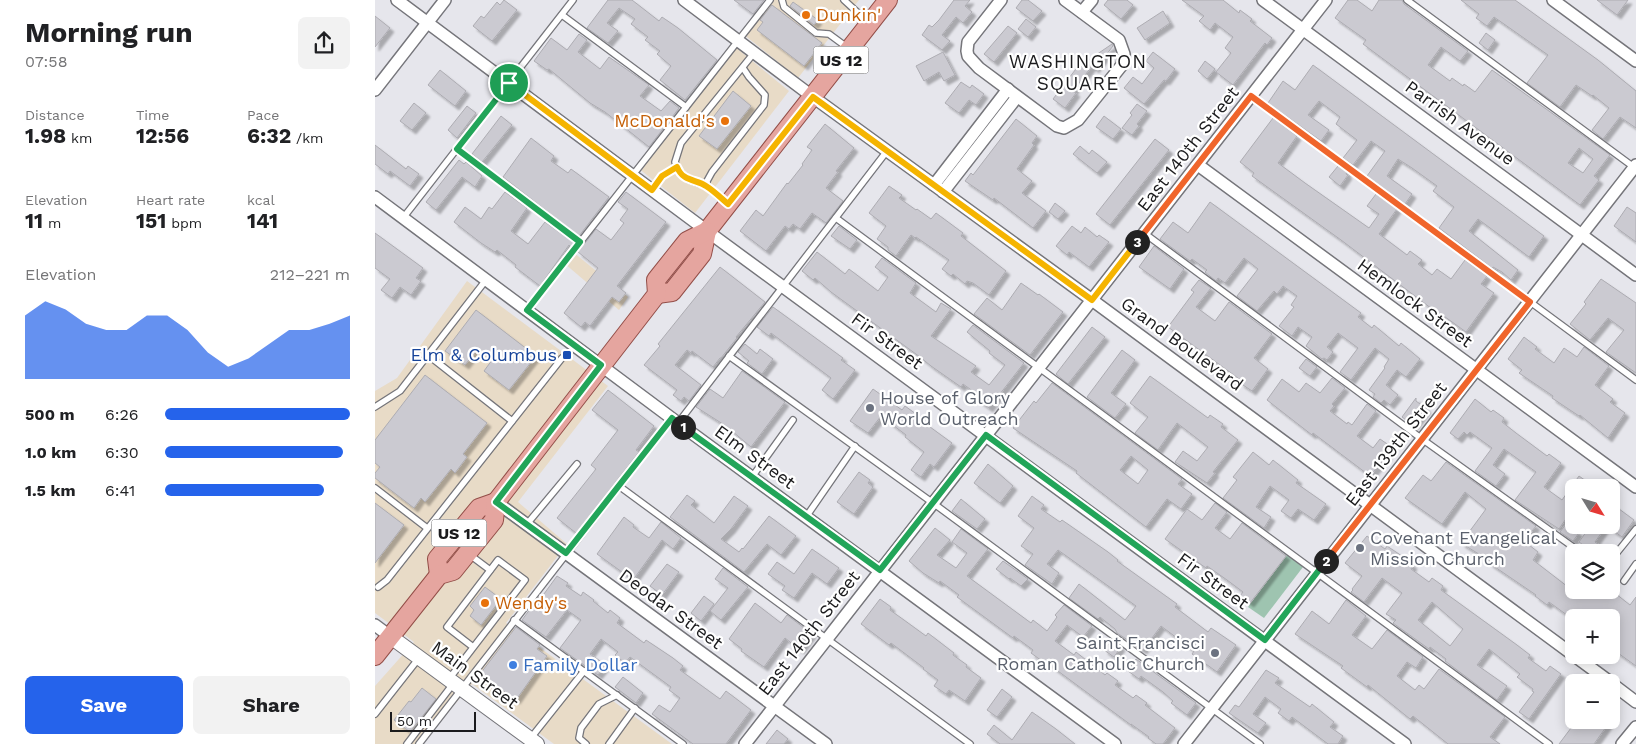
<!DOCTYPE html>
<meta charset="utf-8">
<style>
body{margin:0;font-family:"Work Sans",sans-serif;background:#f2f2f2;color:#202124;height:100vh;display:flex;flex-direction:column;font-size:19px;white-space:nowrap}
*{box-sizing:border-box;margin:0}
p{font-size:16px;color:#757577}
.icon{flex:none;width:28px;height:28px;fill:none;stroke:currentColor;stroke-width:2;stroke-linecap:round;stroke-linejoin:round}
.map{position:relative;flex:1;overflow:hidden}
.side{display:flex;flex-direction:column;background:#fff;width:375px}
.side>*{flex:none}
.needle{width:32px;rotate:127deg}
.controls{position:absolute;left:1190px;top:479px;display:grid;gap:10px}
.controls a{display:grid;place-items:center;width:55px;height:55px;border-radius:8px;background:#fff;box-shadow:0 2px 12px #0003;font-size:25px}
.scale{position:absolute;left:15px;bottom:12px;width:86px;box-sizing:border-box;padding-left:5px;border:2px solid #1b1b1d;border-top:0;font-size:14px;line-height:18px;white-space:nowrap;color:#1b1b1d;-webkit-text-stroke:4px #fff;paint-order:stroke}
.pin{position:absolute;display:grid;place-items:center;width:42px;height:42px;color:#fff;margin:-21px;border:2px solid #fff;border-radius:50%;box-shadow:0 1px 5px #0007}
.km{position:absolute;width:25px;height:25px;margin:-12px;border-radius:50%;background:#222;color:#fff;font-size:14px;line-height:25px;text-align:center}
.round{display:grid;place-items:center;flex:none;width:52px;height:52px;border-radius:8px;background:#f2f2f2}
.head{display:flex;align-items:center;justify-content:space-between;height:85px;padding:0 25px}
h1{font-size:28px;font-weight:700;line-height:38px}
.figures{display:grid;grid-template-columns:repeat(3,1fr);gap:8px;height:85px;padding:5px 25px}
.figures div{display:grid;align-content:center}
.figures b{font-size:21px;font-weight:700}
.figures small{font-size:14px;font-weight:400}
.figures p{font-size:14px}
.chart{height:140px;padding:10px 25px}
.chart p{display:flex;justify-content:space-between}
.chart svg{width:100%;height:90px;margin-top:5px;fill:#2563eb;opacity:.7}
.action{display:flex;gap:10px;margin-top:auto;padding:10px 25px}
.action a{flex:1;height:58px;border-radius:8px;background:#2563eb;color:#fff;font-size:20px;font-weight:700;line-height:58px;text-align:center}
.action a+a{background:#f2f2f2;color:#202124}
ul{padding:0 25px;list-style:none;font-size:16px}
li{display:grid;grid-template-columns:80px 60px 1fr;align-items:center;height:38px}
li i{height:12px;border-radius:6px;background:#2563eb}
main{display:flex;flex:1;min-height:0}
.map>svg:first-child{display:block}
</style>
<main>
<section class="side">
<div class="head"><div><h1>Morning run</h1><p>07:58</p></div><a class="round"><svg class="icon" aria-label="share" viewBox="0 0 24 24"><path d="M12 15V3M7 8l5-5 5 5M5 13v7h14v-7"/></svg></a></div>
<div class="figures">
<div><p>Distance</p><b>1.98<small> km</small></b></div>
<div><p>Time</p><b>12:56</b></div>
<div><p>Pace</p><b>6:32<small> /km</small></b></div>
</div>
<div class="figures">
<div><p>Elevation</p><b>11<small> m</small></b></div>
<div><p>Heart rate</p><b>151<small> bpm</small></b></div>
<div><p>kcal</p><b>141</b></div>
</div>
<div class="chart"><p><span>Elevation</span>212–221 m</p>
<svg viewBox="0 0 160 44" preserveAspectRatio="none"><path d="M0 44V13L10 6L20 10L30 17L40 20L50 20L60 13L70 13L80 20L90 31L100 38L110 34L120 27L130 20L140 20L150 17L160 13V44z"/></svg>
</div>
<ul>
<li><b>500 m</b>6:26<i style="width:100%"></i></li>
<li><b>1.0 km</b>6:30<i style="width:96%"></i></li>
<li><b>1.5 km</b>6:41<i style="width:86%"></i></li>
</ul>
<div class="action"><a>Save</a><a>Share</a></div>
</section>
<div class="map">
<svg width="1261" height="744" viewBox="0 0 1261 744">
<defs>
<filter id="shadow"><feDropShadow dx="4" dy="4" stdDeviation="1" flood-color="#0004"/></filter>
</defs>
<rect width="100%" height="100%" fill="#e6e6ec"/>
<!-- commercial -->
<g fill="#e8dbc7">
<polygon points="395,0 484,0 423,78 368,34"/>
<polygon points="359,46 414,91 320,213 263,168"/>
<polygon points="198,252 253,297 244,310 189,263"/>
<polygon points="92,281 233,386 143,502 192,544 131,623 297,744 179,744 97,684 46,744 0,744 0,686 39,642 0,613 0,391 22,378"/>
</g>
<!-- green -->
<polygon fill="#9ec4b0" points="912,555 928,567 889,618 873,607"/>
<!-- building -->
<g fill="#cbcad1" stroke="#adacb2" fill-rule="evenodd" filter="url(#shadow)">
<polygon points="129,0 142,10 117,41 98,26 106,16 109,18 122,2 125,5"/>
<polygon points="233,0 257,0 284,21 287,17 303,28 342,60 310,100 285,80 296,66 282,54 285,51 270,40 273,37 256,24 260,19 244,8 232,23 243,31 233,43 212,28"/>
<polygon points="359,0 389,0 378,14"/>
<polygon points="579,0 595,0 590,6 597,12 588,23 581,17 567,35 575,41 567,50 547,35 554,25 557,27 564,20"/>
<polygon points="647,0 653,0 667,11 658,21 641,8"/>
<polygon points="733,0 752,0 758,5 746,19 729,5"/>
<polygon points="807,0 848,0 864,13 865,10 877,19 875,21 897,38 892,45 890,43 858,85 841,72 856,53 850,48 858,37 840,23 835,30 824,21 829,16"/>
<path d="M973,0H982L997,11L1004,0H1027L1029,4L1093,51L1085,61L1066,47L1053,65L1075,81L1077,78L1088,86L1089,84L1100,92L1117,70L1235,155L1219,176L1224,180L1205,205L988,44L991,40L960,18ZM1204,148L1218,159L1208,173L1193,163Z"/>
<polygon points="1086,0 1140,0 1223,60 1261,91 1261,128 1245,117 1228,139 1217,130 1234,108 1218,95 1217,96 1201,85 1185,107 1152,83 1173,55 1119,17 1112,26 1101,18 1104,14"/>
<polygon points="1222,0 1253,0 1242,15"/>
<polygon points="418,2 443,20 439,25 415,6"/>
<polygon points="397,5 447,43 429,66 382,30 388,22 385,20"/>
<polygon points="788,11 795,23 770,40 762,28"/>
<polygon points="0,16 15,28 0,47"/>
<polygon points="651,19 661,27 653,37 643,29"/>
<polygon points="633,26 642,33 619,62 609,54"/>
<polygon points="1111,33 1120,40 1113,50 1104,43"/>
<polygon points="204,34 212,40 203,52 225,69 234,57 274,85 265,96 286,111 295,101 304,108 274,147 230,112 215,103 174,69 172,70 159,61 176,38 192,50"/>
<polygon points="737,44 738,46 720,69 717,66 698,91 701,93 690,108 678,99 707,61 709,63"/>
<polygon points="568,52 580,75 569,81 564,72 549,81 541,66"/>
<polygon points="778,52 800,69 791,81 789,80 769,104 749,88 758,77 767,84 779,68 771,61"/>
<polygon points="830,61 840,69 832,79 823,71"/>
<polygon points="938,65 1169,236 1154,257 1103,219 1094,231 1143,270 1136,280 1127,272 1118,267 1117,268 1064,228 1079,207 1058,191 1062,186 1037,168 1023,159 1012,176 1037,194 1030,204 992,176 1010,151 996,141 978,165 968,158 982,140 961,124 965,117 944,101 933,115 954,130 946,141 893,103 908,81 920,90"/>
<polygon points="65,70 91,91 80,106 53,85"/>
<polygon points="586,82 595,88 597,85 609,94 601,105 594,100 584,113 570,103"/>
<polygon points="358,91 376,106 342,149 324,136"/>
<polygon points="39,103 51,113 37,130 25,121"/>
<polygon points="762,104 772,111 762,124 764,126 757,135 747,128 757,115 755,113"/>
<polygon points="92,106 101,113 82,138 73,130"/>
<polygon points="126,116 137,125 107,162 97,154"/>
<polygon points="729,116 746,129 738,139 721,127"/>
<polygon points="898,118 922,136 903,163 930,183 994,228 1004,214 992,206 1001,194 1022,209 1004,234 1032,255 1035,251 1047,260 1043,264 1057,275 1062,269 1076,279 1090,260 1112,276 1106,284 1119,293 1091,332 1066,314 1065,315 966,240 877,176 879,173 865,162"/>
<polygon points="641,119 662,136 657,143 659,145 642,169 657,181 647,193 671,211 658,228 619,198 618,200 590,181 596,173 598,175"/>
<polygon points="450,124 479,148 461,171 463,172 451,188 468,201 451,223 437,213 425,229 418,224 414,229 410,226 391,251 365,231 381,210 388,216 412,183 413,184 428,165 427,164 437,150 432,147"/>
<polygon points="156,138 179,156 176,161 193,173 196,169 234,197 204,236 128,177"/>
<polygon points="780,139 794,150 735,225 721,214"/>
<polygon points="0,145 31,169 33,166 44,174 35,186 15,171 13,174 0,164"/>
<polygon points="705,146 714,154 717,150 732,162 722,173 698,154"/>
<polygon points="84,160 89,164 91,162 107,176 100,187 87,177 61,210 51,202"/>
<polygon points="963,166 972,172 971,174 973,175 965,186 954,177"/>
<polygon points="514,186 527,195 524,198 541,210 542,209 556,219 561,213 588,233 586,236 631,271 614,295 598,283 592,281 590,284 578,274 576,276 567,269 574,260 541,237 540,238 536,235 521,256 513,250 513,247 502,239 511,226 494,213"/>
<polygon points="130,192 152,208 136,231 153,244 170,222 199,243 196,247 194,245 165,286 140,267 141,265 122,250 120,252 106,243 79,222 90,207 106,219 114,207 117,209"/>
<polygon points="251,192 291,222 242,286 251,293 244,302 237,297 215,326 210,322 206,327 189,313 223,268 203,252 221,229 236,240 249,223 245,220 253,209 243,202"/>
<polygon points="835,202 986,313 983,317 997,328 999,325 1024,346 1026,343 1045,359 1031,377 1022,370 1011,385 1023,395 1015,405 1009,400 1006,403 998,397 1000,394 994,390 1010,368 1009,367 1014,359 1000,348 976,380 965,372 983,348 963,333 952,347 958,352 952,360 949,358 947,359 931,346 937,337 923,327 917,336 904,326 919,307 916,305 922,296 908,286 902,294 899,291 882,311 862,296 883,269 869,258 850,283 843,278 841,281 830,272 832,270 817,259 815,261 785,239 798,222 813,233"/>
<polygon points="680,203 690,211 683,219 674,212"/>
<polygon points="1252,207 1261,213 1261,242 1239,226"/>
<polygon points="464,226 482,240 475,249 456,236"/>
<polygon points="697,226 706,233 710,227 722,237 724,235 734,242 714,267 694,252 692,255 681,246"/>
<polygon points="0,233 48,268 41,278 46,281 36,295 25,287 17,298 6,290 15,279 0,268"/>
<polygon points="779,246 809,269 795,289 764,267"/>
<polygon points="442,252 470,274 474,269 503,291 513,277 500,267 507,258 541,283 535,293 561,312 566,303 576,309 556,336 601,366 596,372 614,385 630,365 614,353 615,351 592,332 598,325 649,363 614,408 603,400 606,397 588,384 586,387 556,366 545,357 456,292 440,278 438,280 427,271"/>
<polygon points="345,267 390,302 361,337 362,338 346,358 345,358 338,367 317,351 316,353 312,350 300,365 326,385 314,401 309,397 306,401 298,395 302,390 269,365 285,346 283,344"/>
<polygon points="1226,279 1261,303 1261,373 1231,352 1249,330 1233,318 1215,340 1195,324 1211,304 1209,302"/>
<polygon points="824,280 836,288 821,307 840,321 854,302 897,334 879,358 893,369 877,391 865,383 867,381 793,327 819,292 816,290"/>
<polygon points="646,283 663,295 664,294 688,312 655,355 599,314 612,298 627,310"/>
<polygon points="398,307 468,358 466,360 480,370 458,399 447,390 456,378 396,333 394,336 382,327"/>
<polygon points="101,310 161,356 134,390 109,371 117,360 103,349 90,365 70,351"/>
<polygon points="717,327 730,337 693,384 681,374"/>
<polygon points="1149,337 1162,347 1160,349 1179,363 1189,348 1202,357 1209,347 1234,366 1220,385 1238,399 1235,402 1250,413 1233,438 1205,415 1204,416 1177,398 1178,396 1144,373 1147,370 1133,359"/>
<polygon points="370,344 382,354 385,349 398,359 387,374 372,363 374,361 363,352"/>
<polygon points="747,350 760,360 736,393 751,404 740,418 712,397"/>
<polygon points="931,359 942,367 935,376 924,368"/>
<polygon points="367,371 410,402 376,447 351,426 321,407 335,389 348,398"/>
<polygon points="50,375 112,423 88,454 92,457 80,473 76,469 50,502 46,498 39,508 0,478 0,473 5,467 0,463 0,440"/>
<polygon points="775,376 833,418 835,415 848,424 846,427 863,440 838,472 840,473 832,483 800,462 808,451 822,461 833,447 802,423 783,450 760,433 773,417 755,403"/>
<polygon points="957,378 970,388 957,404 959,406 955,411 972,424 973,422 977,425 992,404 1001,411 982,436 998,448 1005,439 1018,448 995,476 938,433 937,435 892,400 907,379 924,392 931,383 945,393"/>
<path d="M677,383L807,479L803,484L817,494L806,509L792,499L771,527L701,473L702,471L638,428L659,401L661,403ZM756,456L773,470L763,484L745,470Z"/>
<polygon points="498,389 527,410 530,406 541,414 540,416 577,443 559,467 555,464 546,477 536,470 549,452 530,437 531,435 506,416 493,433 475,421"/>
<polygon points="233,390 279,426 261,450 264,452 201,533 182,518 221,469 216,465 243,430 217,410"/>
<polygon points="1041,398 1041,401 1052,409 1039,426 1027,417"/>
<polygon points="1100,399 1116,412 1118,410 1129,418 1127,422 1141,433 1172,456 1174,454 1186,463 1169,487 1187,500 1204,476 1221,488 1199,488 1199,507 1184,529 1140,500 1161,472 1129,449 1118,465 1130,474 1121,486 1100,471 1117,448 1095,432 1092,435 1089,432 1083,439 1075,433"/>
<polygon points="878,452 894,465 898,460 923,480 921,483 951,504 939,520 923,509 916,518 906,511 914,500 895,486 881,507 896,517 889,528 848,498 862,480 858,477"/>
<polygon points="1071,462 1161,526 1149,541 1163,552 1158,560 1197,590 1236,590 1255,605 1261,597 1261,666 1236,648 1236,618 1196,618 1174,602 1172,605 1160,596 1161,595 1114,563 1115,561 1086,543 1111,509 1090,492 1067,524 1030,498 1048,475 1056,481"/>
<polygon points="613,464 638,486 625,503 599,483"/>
<polygon points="484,472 495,480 493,483 498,487 479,514 462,502"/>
<polygon points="312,495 320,501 316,505 339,523 359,496 373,506 356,529 346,539 364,552 367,548 368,549 394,516 421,536 406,555 392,544 369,572 295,517"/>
<polygon points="657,496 669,505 666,509 685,522 687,520 733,552 743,560 742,561 802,604 800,607 833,632 836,628 861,645 842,672 817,654 819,651 786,626 768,650 742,633 740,629 725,617 723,619 694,598 704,584 750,620 761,606 683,550 672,564 684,573 677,584 650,565 658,554 646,546 659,528 643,516"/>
<polygon points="586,499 610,519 602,529 577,511"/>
<polygon points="0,503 29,525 0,563"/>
<polygon points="840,503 852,512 840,528 855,539 867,523 911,556 875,603 865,596 868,592 852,580 832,566 831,568 790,539 812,509 827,520"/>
<polygon points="1236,503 1259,520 1247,537 1236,529"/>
<polygon points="249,517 259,525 258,527 274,538 286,522 306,538 298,549 287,540 258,580 222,554"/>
<polygon points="1191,524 1204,533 1198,541 1185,532"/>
<polygon points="1216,525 1232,525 1220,542 1235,552 1218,552 1204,542"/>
<polygon points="560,528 575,540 562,555 581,568 592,553 577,542 586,529 613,549 592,576 656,623 658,620 672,631 682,617 680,615 689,605 717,626 708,637 692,625 680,641 699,655 701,652 730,675 732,673 743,681 740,685 758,698 761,695 772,703 770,705 800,728 788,744 781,744 773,738 774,737 756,724 756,725 668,660 667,661 656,653 658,650 639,636 638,638 593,605 582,597 584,595 565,581 564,583 548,573 534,561"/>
<path d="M992,536L1010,549L1012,546L1024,554L1038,565L1036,569L1054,582L1057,578L1068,586L1066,590L1142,645L1155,655L1153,658L1171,671L1175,666L1186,674L1154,719L1144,712L1159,692L1157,691L1158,689L1142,677L1145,674L1114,649L1102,665L1132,686L1122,700L1070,661L1071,659L1055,647L1054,649L1018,623L1021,620L1011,614L1027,593L1007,578L989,602L976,592L978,590L977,589L987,576L970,563ZM1057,602L1088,629L1075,646L1043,620Z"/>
<polygon points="437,549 464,568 452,584 437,573 419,598 407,590 410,586 393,574 402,562 419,574"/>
<polygon points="628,561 653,579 646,586 635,578 634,579 621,569"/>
<polygon points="292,564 304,572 287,595 275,586"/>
<polygon points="348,568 373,587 346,620 335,611 353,588 340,579"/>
<polygon points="182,576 193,583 191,586 206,596 208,592 219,600 218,601 233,613 235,610 245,618 242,623 269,643 271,640 298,658 308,666 305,670 345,699 351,691 376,710 351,744 318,744 277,714 284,705 295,712 305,698 294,690 296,687 255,657 250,663 240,655 243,652 226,639 215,654 231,665 223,675 185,648 206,620 192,610 171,637 147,620 164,597 166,598"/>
<polygon points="110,587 126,599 106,625 95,616 99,610 95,606"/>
<polygon points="329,596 339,604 326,621 316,613"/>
<polygon points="505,599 516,607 515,610 529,620 551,636 553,633 579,653 578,655 592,665 591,667 606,678 590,701 574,690 571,694 559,686 563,680 548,669 549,668 516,643 514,645 486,624"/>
<polygon points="971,600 991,616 977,635 997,649 1012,630 1048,657 1041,668 1032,662 1022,676 1040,690 1044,685 1049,689 1064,669 1130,717 1115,737 1125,744 1073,744 1038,716 1035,719 993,685 992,687 966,668 968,666 920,634 937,611 954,624"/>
<polygon points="380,603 406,623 412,615 437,634 425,650 410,638 389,667 366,651 367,649 354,639"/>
<polygon points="141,627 165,645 162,649 172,656 141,700 105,674"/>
<polygon points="737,640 746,647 739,657 729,650"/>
<polygon points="761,659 821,703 812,715 796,703 798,701 788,692 766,676 764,679 753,671"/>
<polygon points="891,670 904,678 900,683 935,707 937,704 959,722 955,727 968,736 963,744 953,744 917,717 914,721 903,713 906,709 890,697 878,714 891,723 883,733 854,713 860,705 864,707"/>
<polygon points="248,677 268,693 261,703 240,687"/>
<polygon points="47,688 61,699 35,732 19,720 34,701 36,702"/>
<polygon points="627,689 637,697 622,717 612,710"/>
<polygon points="657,712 681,729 700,744 625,744 612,734 619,725 637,740"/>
<polygon points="1202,720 1236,720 1219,744 1184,744"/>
<polygon points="402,730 413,739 409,744 391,744"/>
</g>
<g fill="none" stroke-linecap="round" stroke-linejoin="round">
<defs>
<g id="service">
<polyline points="407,0 409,7 441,33 454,34 473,48"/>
<polyline points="469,0 493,22"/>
<polyline points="1032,0 1260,168"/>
<polyline points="187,15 311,107"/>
<polyline points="876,96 1261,380"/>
<polyline points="82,149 205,242"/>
<polyline points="332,186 332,181 337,172 389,105 390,95 374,77 368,68"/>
<polyline points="277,190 287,176 302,167"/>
<polyline points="351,203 331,186 314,180 303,170 300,162 306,143 379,53"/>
<polyline points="28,218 198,0"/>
<polyline points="461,218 1174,744"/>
<polyline points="769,233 1047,439 1205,552"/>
<polyline points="152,310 395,0"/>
<polyline points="53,355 137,421"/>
<polyline points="354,356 558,503 885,744"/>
<polyline points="0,407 25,391 111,280"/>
<polyline points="303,423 512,151"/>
<polyline points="377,477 418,420"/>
<polyline points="244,486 595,744"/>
<polyline points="0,488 52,528"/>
<polyline points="431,517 480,446"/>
<polyline points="152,524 202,464"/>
<polyline points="95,555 115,570"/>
<polyline points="1236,560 1261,529"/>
<polyline points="1249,581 1261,564"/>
<polyline points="3,587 12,580 187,358"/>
<polyline points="139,620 308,744"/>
<polyline points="74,679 150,580 123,560 72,627 98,647"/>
<polyline points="0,714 44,658"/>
<polyline points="155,739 209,671"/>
<polyline points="32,744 78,684"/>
<polyline points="44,744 297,418"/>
<polyline points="211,744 204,738 206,728 224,704 242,695"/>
<polyline points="234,744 260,708"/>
</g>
<g id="minor">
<polyline points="22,0 332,231 1030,744"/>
<polyline points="309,0 438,97 717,300 1235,682"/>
<polyline points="626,0 593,42 592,51 593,56 604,68 682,126 689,128 703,120 747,65 749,54 744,40 690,0"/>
<polyline points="888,0 1261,275"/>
<polyline points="1178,0 1261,61"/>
<polyline points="707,12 717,0"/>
<polyline points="0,90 70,0"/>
<polyline points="823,165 1261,487"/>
<polyline points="559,185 633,89"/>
<polyline points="568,192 642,97"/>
<polyline points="0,197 299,420 740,744"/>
<polyline points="121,502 451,744"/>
<polyline points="0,625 16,637"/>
<polyline points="1236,683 1261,702"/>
<polyline points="370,744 951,0"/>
<polyline points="809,744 1261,165"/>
<polyline points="1247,744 1261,727"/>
</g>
<polyline id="tertiary" points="16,637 162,744"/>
<g id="primary">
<polyline points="282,294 297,292 327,254 332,231 513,0"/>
<polyline points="64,575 62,559 104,508 121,502"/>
<polyline points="0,656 64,575 78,571 119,520 121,502 282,294 281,280 312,241 332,231"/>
</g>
</defs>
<!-- service casing -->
<use href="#service" stroke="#75757a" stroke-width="8"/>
<!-- minor casing -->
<use href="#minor" stroke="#75757a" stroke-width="14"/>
<!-- tertiary casing -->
<use href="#tertiary" stroke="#75757a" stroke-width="16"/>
<!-- primary casing -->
<use href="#primary" stroke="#934e48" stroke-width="20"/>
<!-- service -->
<use href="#service" stroke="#fff" stroke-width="5.5"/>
<!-- minor -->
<use href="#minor" stroke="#fff" stroke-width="11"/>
<!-- tertiary -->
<use href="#tertiary" stroke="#fff" stroke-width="14"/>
<!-- primary -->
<use href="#primary" stroke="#e5a59f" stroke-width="18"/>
</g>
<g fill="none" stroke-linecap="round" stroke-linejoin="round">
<defs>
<polyline id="split-1" points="134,83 82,149 205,242 152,310 226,365 121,502 191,553 297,418 308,427"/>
<polyline id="split-2" points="308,427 505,570 611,435 890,640 951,561"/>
<polyline id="split-3" points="762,242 876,96 1155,302 951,561"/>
<path id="split-4" d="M134,83L277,190L287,176L302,167C308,182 321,179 331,186C339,191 346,198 353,204L438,97L717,300L762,242"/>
</defs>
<!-- split-1 casing -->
<use href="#split-1" stroke="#fff" stroke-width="10"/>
<!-- split-2 casing -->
<use href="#split-2" stroke="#fff" stroke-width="10"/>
<!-- split-3 casing -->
<use href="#split-3" stroke="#fff" stroke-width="10"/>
<!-- split-4 casing -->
<use href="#split-4" stroke="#fff" stroke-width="10"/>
<!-- split-1 -->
<use href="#split-1" stroke="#22a559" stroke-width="6"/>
<!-- split-2 -->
<use href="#split-2" stroke="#22a559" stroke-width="6"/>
<!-- split-3 -->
<use href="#split-3" stroke="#f0652b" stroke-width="6"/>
<!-- split-4 -->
<use href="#split-4" stroke="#f5b400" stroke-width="6"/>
</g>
<!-- markers -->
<g fill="#e8710a" stroke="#fff" stroke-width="2">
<circle cx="431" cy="15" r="5"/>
<circle cx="350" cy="121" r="5"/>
<circle cx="110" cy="603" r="5"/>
</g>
<rect fill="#1a4fb4" stroke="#fff" stroke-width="2" x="187" y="350" width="10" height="10" rx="2.5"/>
<g fill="#6b7280" stroke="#fff" stroke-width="2">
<circle cx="495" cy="408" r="5"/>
<circle cx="985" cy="548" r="5"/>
<circle cx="840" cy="653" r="5"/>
</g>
<circle fill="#3f7fe0" stroke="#fff" stroke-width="2" cx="138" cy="665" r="5"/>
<g text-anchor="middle" stroke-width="4.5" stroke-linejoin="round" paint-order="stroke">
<!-- shield labels -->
<g fill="#fff" stroke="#5f5f61" stroke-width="1">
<rect x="438.5" y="46.5" width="55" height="27" rx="4"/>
<rect x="56.5" y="519.5" width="55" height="27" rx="4"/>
</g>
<g font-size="16" font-weight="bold" fill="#1b1b1d">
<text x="466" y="66">US 12</text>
<text x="84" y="539">US 12</text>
</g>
<!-- food labels -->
<g font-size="18" fill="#c56008" stroke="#fff" text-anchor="start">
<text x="441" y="21">Dunkin'</text>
<text x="340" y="127" text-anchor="end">McDonald's</text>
<text x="120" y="609">Wendy's</text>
</g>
<!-- street labels -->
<g font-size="18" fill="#1b1b1d" stroke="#fff">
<text transform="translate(1085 123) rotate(36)" y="6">Parrish Avenue</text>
<text transform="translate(813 149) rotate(-52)" y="6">East 140th Street</text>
<text transform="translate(1040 303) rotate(36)" y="6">Hemlock Street</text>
<text transform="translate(512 341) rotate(36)" y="6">Fir Street</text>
<text transform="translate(807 344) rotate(36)" y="6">Grand Boulevard</text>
<text transform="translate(1021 444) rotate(-52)" y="6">East 139th Street</text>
<text transform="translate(380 457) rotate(36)" y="6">Elm Street</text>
<text transform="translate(838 581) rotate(36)" y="6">Fir Street</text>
<text transform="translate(296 609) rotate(36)" y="6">Deodar Street</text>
<text transform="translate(434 633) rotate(-52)" y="6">East 140th Street</text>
<text transform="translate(100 675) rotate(36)" y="6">Main Street</text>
</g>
<!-- transit labels -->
<g font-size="18" fill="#164399" stroke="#fff" text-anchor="end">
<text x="182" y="361">Elm &amp; Columbus</text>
</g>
<!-- worship labels -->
<g font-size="18" fill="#5b616d" stroke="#fff" text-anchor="start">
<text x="505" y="404">House of Glory<tspan x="505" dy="21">World Outreach</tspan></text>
<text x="995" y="544">Covenant Evangelical<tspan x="995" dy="21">Mission Church</tspan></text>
<text x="830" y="649" text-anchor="end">Saint Francisci<tspan x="830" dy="21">Roman Catholic Church</tspan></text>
</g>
<!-- shop labels -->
<g font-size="18" fill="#366cbe" stroke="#fff" text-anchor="start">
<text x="148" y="671">Family Dollar</text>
</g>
<!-- neighbourhood labels -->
<g font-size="19" letter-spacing="1" fill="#1b1b1d" stroke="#fff">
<text x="703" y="68">WASHINGTON<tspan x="703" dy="22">SQUARE</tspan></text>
</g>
</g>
</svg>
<div class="controls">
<a><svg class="needle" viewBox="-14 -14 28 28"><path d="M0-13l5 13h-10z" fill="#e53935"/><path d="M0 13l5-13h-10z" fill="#757577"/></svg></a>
<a><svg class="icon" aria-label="layers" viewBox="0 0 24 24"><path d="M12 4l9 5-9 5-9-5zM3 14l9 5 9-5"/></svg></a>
<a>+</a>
<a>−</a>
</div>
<div class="scale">50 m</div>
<div class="pin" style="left:134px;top:83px;background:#1e9e55"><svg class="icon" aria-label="arrive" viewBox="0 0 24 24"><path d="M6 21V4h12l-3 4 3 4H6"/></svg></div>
<b class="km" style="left:308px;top:427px">1</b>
<b class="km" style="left:951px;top:561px">2</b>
<b class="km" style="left:762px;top:242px">3</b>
</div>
</main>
